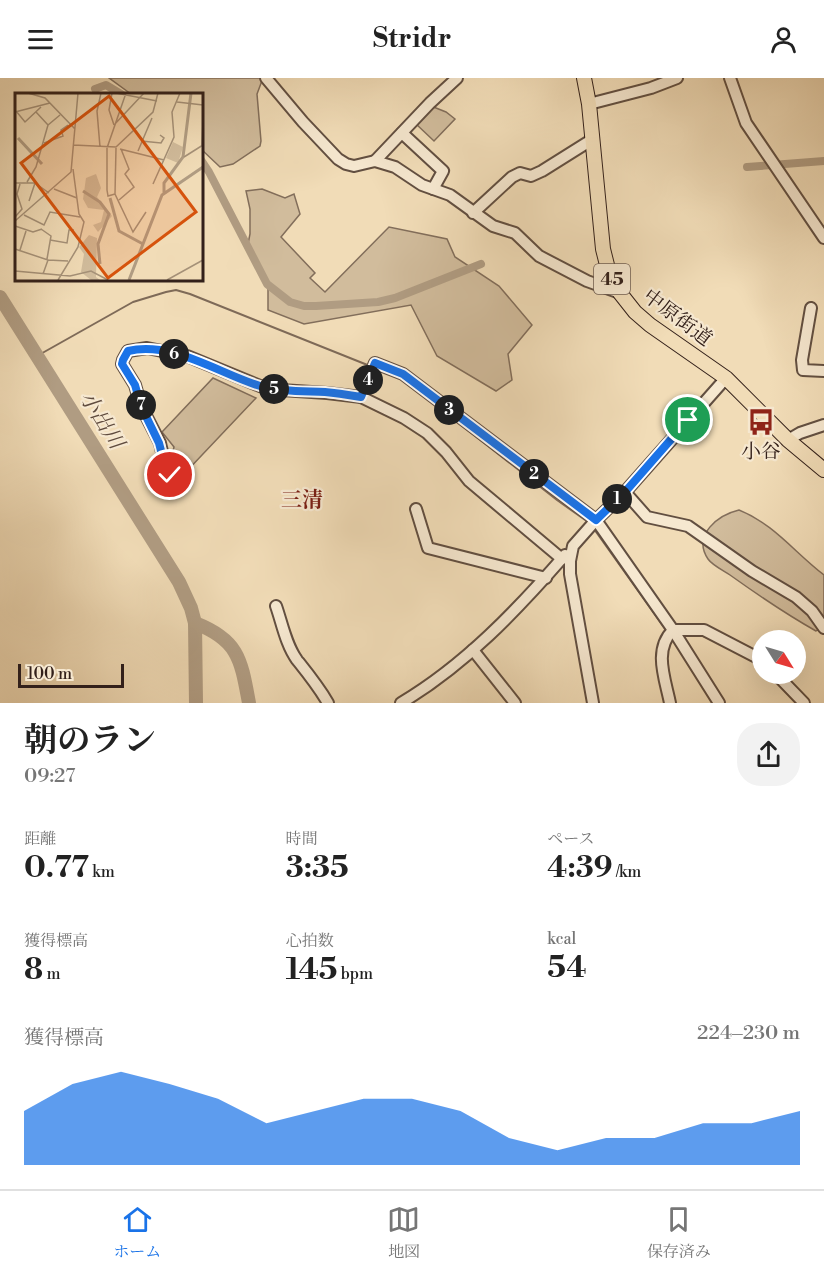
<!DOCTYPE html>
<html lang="ja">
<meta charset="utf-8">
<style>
body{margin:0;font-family:"Libre Bodoni","Noto Serif JP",serif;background:#f2f2f2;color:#222;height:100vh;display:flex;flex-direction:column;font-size:22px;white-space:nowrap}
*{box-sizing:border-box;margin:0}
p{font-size:20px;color:#767676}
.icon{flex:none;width:33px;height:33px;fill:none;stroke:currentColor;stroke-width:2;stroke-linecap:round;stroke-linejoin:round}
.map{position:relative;height:625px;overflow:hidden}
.side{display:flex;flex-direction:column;background:#fff;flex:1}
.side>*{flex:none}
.needle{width:39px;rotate:127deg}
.fabs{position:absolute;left:752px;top:552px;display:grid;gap:12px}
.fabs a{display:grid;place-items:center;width:54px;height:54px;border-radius:50%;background:#fff;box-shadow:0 6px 24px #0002;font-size:30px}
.scale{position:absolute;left:18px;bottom:15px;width:106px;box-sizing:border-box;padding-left:6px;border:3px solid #33201a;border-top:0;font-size:16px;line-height:21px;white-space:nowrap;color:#33201a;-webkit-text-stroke:4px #f6e8d0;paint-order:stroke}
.pin{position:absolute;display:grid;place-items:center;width:51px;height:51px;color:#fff;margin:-26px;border:3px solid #fff;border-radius:50%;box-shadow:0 2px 6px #0007}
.km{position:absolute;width:30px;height:30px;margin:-15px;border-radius:50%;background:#222;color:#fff;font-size:16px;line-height:30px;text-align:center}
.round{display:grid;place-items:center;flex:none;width:63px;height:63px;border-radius:24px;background:#f2f2f2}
.headline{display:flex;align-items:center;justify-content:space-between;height:102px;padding:0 24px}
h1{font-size:33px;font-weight:700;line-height:45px}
.stats{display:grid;grid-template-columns:repeat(3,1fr);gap:9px;height:102px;padding:6px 24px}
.stats div{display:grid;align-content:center}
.stats b{font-size:30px;font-weight:700}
.stats small{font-size:16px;font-weight:400}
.stats p{font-size:16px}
.chart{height:168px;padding:12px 24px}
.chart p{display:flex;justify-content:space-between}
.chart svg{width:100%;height:108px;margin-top:6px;fill:#1a73e8;opacity:.7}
header{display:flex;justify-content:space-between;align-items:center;height:78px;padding:0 24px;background:#fff;font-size:27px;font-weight:700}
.tab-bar{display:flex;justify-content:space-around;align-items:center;height:84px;border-top:2px solid #e0e0e0;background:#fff;font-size:16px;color:#767676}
.tab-bar a{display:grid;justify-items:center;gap:3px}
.tab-bar .selected{color:#1a73e8}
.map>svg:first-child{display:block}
</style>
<header><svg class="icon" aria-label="menu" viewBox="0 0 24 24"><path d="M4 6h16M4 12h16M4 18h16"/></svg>Stridr<svg class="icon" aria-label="person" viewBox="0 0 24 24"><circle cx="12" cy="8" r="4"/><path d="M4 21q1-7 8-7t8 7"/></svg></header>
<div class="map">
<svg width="824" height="625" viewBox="0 0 824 625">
<rect width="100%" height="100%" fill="#f1dcb7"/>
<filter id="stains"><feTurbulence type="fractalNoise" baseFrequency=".00333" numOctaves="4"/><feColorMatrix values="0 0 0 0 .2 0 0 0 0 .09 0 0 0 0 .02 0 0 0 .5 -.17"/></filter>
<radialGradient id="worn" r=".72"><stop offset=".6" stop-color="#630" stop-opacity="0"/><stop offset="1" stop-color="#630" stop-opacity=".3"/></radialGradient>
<!-- green -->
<g fill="#d1bc9c" stroke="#826e5b" stroke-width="1.5">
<polygon points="109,0 263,0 257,16 261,63 260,68 233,86 220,89 201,71 201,16 131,16"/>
<polygon points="431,28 446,34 455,41 434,63 415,45"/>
<polygon points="262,111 285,120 294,116 300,136 281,159 315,195 310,200 325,214 389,149 447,161 455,179 499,208 532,247 508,276 512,302 496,313 437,278 411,227 304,246 268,232 268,204 248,166 250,156 250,131 246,113"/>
<polygon points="213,300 256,320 184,396 172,377 174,369 162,354"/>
<path d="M739,432C774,446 795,475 824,497V549L816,553C786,536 758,517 730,497C724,493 712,487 708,481C692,457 718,437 739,432Z"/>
</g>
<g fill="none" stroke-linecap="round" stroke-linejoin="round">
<!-- stream -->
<g stroke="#7e6a58" stroke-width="2">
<polyline points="37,278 133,224 166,214 176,212 190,216 370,288"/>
<polyline points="455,342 557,422 588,444"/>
<polyline points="594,451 666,552"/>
<polyline points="699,556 719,565"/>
<polyline points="791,619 796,625"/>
</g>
<!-- canal -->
<g stroke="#b09c82" stroke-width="8">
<polyline points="95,11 106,7 121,16"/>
<polyline points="201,82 209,94 267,206 290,224 304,228 316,228 378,224 395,220 481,186"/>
<polyline points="747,89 824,83"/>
</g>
<!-- river -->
<g stroke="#b09c82" stroke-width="14">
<polyline points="0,219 179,504 191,530 195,545 196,625"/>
<path d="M195,545C239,562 241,582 249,625"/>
</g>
<defs>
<g id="minor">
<polyline points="266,0 303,44 338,81 346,86 354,88 375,83 395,89 422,107 450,117 493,148 515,155 539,178 587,203 620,215"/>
<polyline points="730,0 746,45 824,160"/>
<polyline points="589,26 651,10 677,0"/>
<polyline points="402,55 443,93 433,111"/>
<polyline points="375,83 430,25 457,0"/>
<polyline points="473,135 512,99 520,95 531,98 542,93 593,61"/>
<polyline points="811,230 802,282 803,292 824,293"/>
<polyline points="361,319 375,285 403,296 596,442 673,552 719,625"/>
<polyline points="788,362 800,355 824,347"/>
<polyline points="170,397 166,392 160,365 141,328 135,307 122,286 123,282 128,273 147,270 187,278 260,308 281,312 327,315 361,319 404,340 427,355 446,374 469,403 562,481"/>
<polyline points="625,414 647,439 688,448 752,493 796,519 812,533 824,550"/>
<polyline points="416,431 428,470 546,500"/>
<path d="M276,528C282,545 286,567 297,582C309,597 318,608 328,625"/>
<polyline points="473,572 515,625"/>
<polyline points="776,596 804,625"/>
<path d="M401,625C465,587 517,532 565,477"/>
<polyline points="593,625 570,496 570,483 573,468 596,442 625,414 726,300"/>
<path d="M670,625C665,600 653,572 673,552H704L762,582"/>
</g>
<polyline id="major" points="584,0 589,26 603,171 609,195 620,215 635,234 650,247 726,300 788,362 824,392"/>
</defs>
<!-- minor casing -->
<use href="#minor" stroke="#624f41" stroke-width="14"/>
<!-- major casing -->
<use href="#major" stroke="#33201a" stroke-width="16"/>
<!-- minor -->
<use href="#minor" stroke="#f6e8d0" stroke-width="10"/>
<!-- major -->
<use href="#major" stroke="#f1dcb7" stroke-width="14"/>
</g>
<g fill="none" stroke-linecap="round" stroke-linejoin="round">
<defs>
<path id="route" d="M170,397L166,392L159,365L141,328L135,307L122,286L123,282L128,273C171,262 220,296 260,308C281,314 303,313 325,314C337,315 349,317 361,319L375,285L403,296L596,442L625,414L688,342"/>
</defs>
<!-- route casing -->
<use href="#route" stroke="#fff" stroke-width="12"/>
<!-- route -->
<use href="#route" stroke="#1a73e8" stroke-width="8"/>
</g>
<!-- icons -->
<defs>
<symbol id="bus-bare" viewBox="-9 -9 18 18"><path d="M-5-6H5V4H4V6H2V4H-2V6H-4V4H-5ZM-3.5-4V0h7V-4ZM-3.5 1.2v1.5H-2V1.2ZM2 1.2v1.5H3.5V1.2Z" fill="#8f2418" stroke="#f6e8d0" stroke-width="2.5" paint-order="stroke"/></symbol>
</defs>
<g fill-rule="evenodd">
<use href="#bus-bare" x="742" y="325" width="38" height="38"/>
</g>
<g text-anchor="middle" stroke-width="4.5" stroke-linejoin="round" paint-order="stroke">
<!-- shield labels -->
<rect fill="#f6e8d0" stroke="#6e5c51" stroke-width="1.5" x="594" y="186" width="36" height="30" rx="4.5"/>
<g font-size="18" font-weight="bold" fill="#33201a">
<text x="612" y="207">45</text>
</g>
<!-- street labels -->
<g font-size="20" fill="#33201a" stroke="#f6e8d0">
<text transform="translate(678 239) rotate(37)" y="7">中原街道</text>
</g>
<!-- poi labels -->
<g font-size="20" fill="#33201a" stroke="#f6e8d0">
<text x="761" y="380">小谷</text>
</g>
<!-- water labels -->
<g font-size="21" font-style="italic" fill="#5f4b3e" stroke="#f6e8d0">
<text transform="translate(102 342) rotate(58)" y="7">小出川</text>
</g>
<!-- neighbourhood labels -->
<g font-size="21" font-weight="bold" fill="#7a1f14" stroke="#f6e8d0">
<text x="302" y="429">三清</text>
</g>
</g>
<!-- overview -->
<g transform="translate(15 15)">
<rect width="188" height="188" fill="#f1dcb7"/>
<path d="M158,49L168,54L163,70L151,65ZM81,81L86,95L82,104L97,123L83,139L78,132L86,129L89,117L73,115L68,106L71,85ZM74,142L82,145L81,184L85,187H76L66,179L69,161L64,154Z" fill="#d1bc9c"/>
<path fill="none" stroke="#b09c82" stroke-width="3" d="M3,45L27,71M68,98L85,109L94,121L83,151L85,171M149,100V90L168,64L176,0M95,105L104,138L128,151M114,187L147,102L188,74"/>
<path fill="none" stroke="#a59178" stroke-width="1.5" d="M13,0L30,5L60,36M97,0L94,17L99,32M101,0L142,8M162,9L188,12M1,18L10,29L26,14M0,19L35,10M21,19L33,32L45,22M99,32L129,0M126,48L146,50L149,45L145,42M29,50L48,43L46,37L53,32M58,52L101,54L138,19L143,0M187,52L188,27M85,54L82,18L86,0M101,55L100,101L118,139L131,119M105,56L149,67M123,58L137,25M169,64L188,52M12,89L21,74L33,32M0,90H20L34,100M138,91L159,44L157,19L165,0M39,96L62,105M100,101L93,103L92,97V55L111,0M104,107L119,94L110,81L114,76L106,56M14,108L20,90M9,122L29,132L35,119L65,124M0,124L7,116L2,101L5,91M0,128L56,79L63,0M0,133L18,139L27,136M26,136L36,143L32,166M35,147L52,150L54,137H59M0,156L33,167L28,181M5,157L11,138M33,167L53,168M0,178L55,183L76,178L93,187M43,187L63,154L69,129L64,121L58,76M152,187L188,167"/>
<path fill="#d6530d" fill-opacity="0.15" stroke="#d6530d" stroke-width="3" d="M94,3L181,119L93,185L6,70Z"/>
<rect width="188" height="188" fill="none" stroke="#33201a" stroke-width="3"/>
</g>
<rect width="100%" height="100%" filter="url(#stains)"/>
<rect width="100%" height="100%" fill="url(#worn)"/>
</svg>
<div class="fabs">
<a><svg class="needle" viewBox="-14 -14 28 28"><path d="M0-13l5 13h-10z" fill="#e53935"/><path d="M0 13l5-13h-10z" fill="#767676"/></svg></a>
</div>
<div class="scale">100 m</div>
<div class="pin" style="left:688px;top:342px;background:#1e9e55"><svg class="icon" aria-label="arrive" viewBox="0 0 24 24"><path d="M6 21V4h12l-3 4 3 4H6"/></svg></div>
<div class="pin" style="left:170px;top:397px;background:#d93025"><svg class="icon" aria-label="check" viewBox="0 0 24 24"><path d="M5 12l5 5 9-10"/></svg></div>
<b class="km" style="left:617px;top:421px">1</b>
<b class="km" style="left:534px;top:396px">2</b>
<b class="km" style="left:449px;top:332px">3</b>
<b class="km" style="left:368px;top:302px">4</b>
<b class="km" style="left:274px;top:311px">5</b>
<b class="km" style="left:174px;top:276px">6</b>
<b class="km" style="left:141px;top:327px">7</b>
</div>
<section class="side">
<div class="headline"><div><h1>朝のラン</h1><p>09:27</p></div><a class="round"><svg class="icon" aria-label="share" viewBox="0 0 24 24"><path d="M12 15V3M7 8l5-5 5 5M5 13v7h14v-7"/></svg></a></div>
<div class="stats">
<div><p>距離</p><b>0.77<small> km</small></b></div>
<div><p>時間</p><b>3:35</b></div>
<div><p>ペース</p><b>4:39<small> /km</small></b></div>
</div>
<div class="stats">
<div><p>獲得標高</p><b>8<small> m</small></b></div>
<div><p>心拍数</p><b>145<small> bpm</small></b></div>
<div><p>kcal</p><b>54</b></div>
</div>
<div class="chart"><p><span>獲得標高</span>224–230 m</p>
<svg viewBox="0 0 160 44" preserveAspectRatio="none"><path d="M0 44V22L10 11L20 6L30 11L40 17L50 27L60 22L70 17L80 17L90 22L100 33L110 38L120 33L130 33L140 27L150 27L160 22V44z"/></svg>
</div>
</section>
<nav class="tab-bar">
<a class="selected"><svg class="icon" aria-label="home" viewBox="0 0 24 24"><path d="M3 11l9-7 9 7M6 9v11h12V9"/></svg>ホーム</a>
<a><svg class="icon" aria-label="map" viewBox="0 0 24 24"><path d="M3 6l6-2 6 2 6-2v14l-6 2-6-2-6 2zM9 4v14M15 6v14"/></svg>地図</a>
<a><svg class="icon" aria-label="saved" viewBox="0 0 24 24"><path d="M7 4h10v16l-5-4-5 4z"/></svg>保存済み</a>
</nav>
